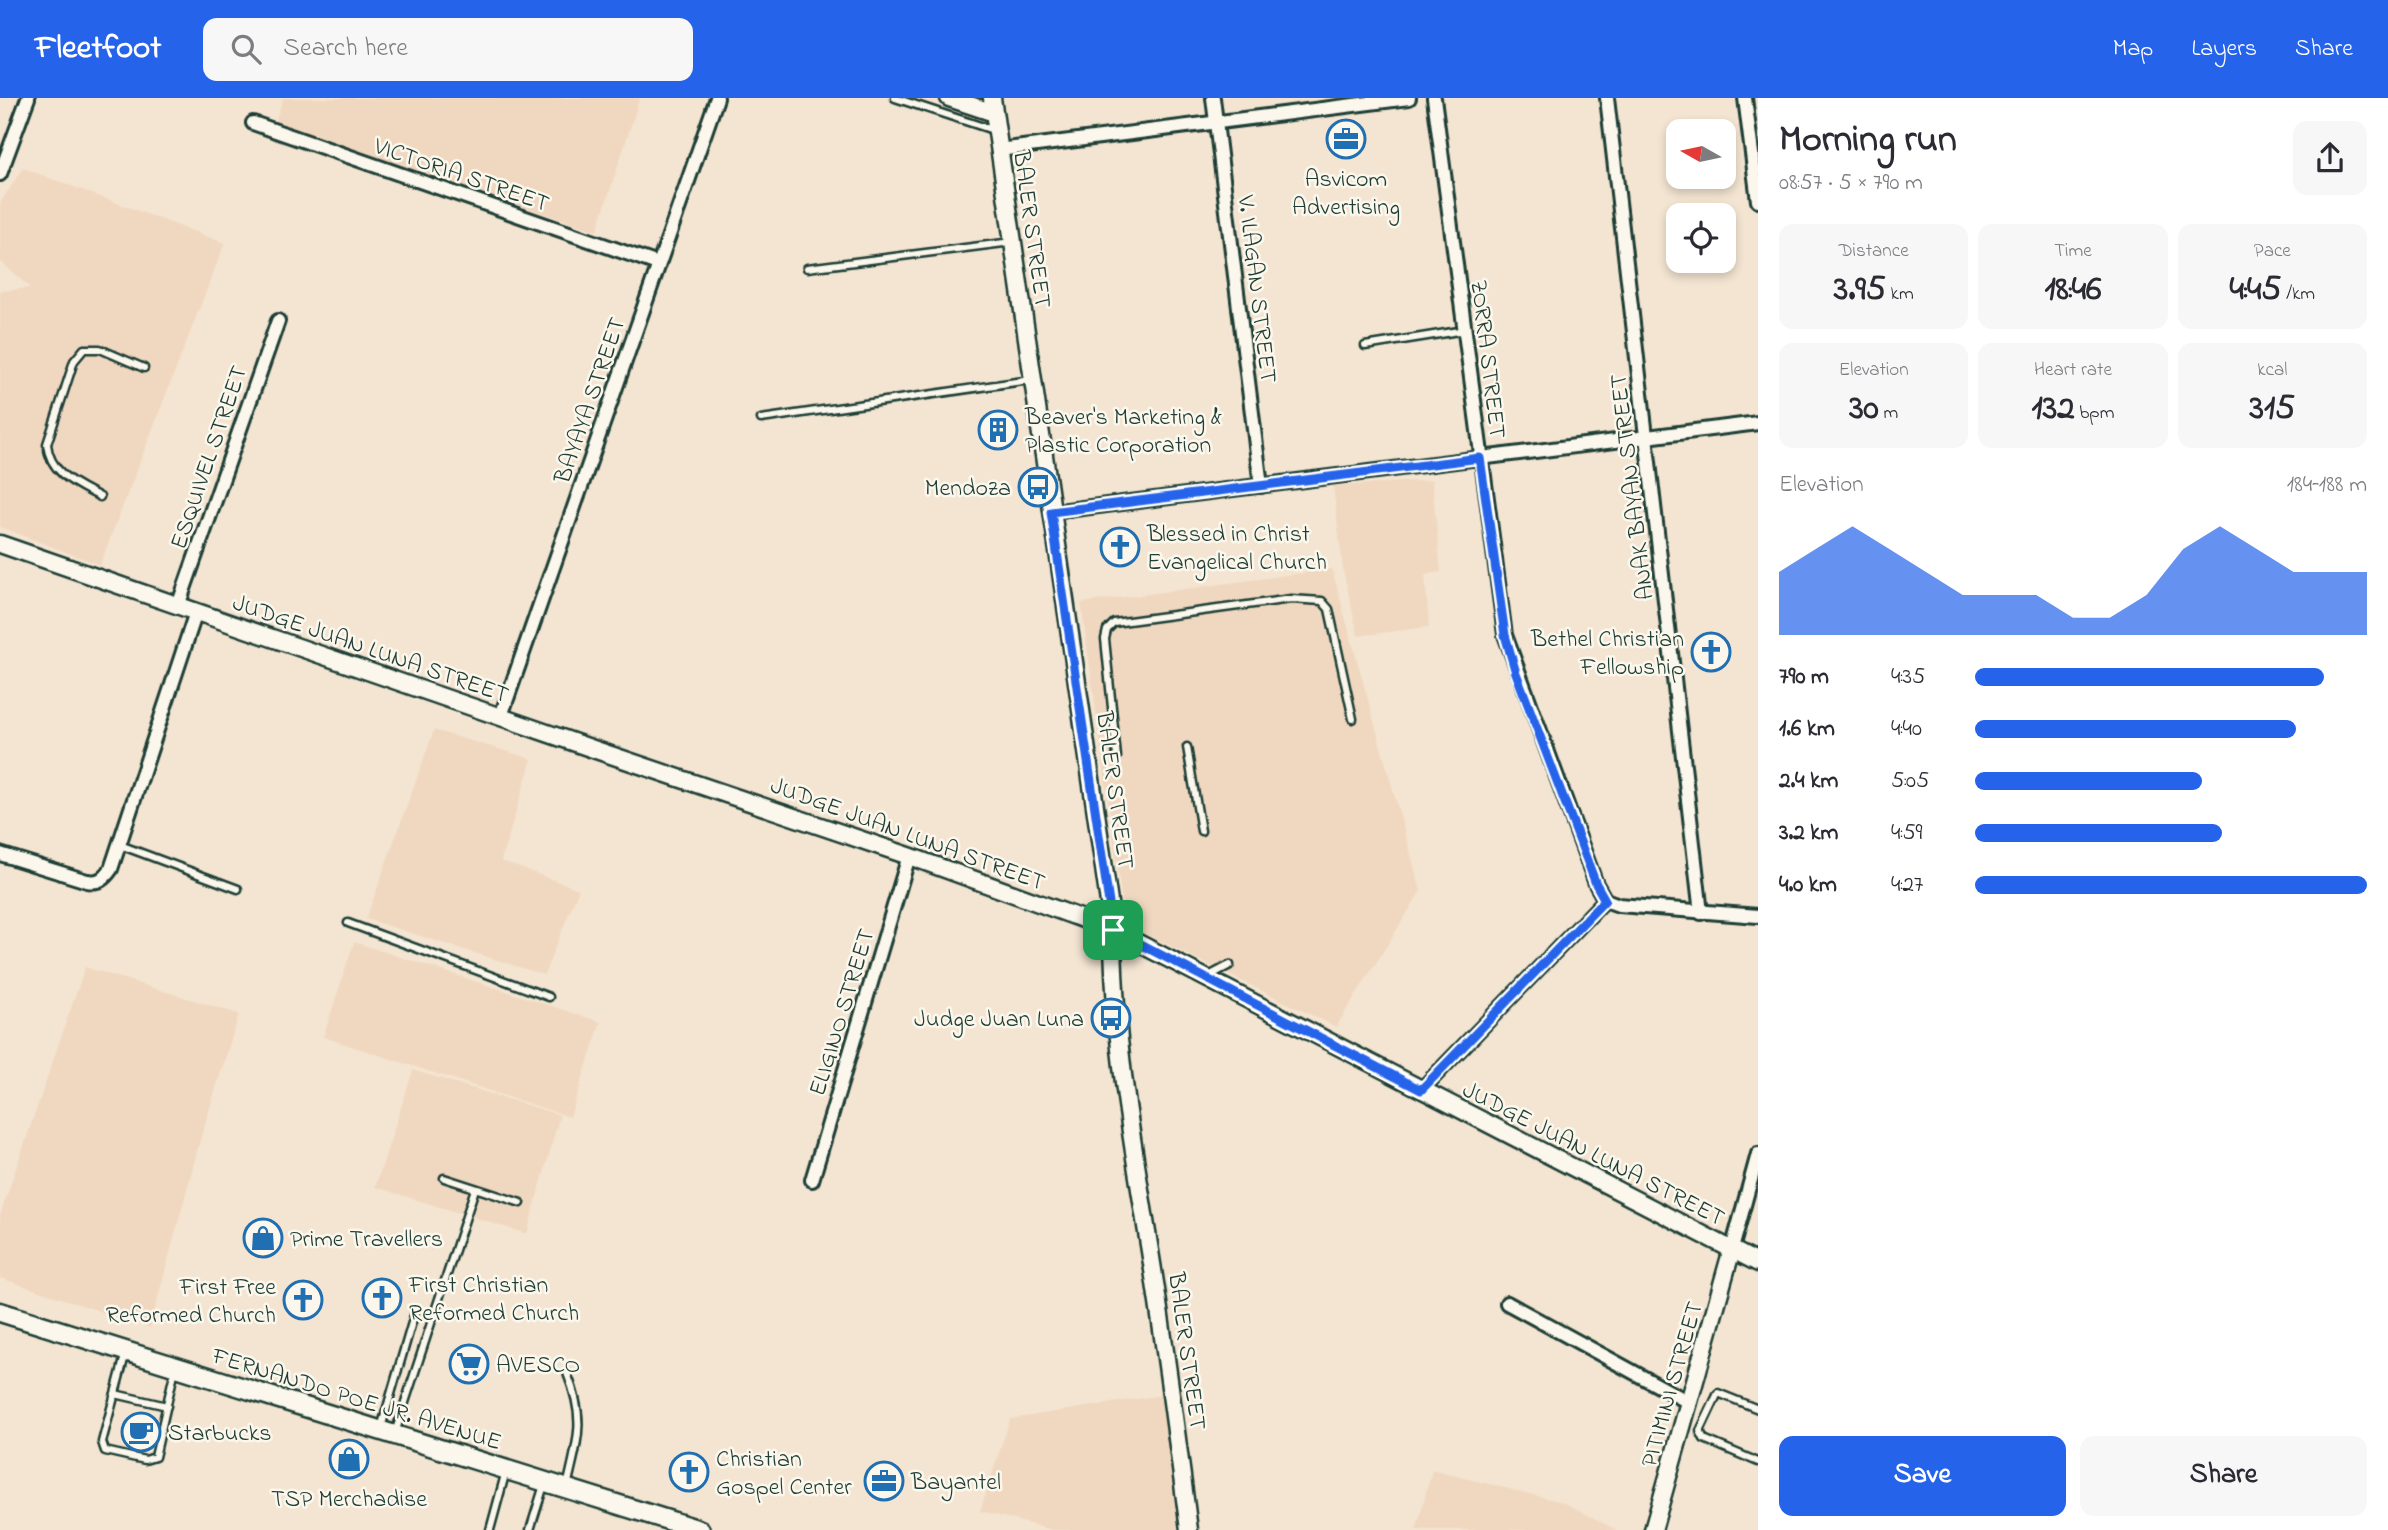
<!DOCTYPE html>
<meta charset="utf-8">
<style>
body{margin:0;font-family:"Indie Flower",sans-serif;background:#f7f7f7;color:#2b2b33;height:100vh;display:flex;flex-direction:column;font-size:26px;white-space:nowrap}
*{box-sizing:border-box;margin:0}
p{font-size:23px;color:#7c7c81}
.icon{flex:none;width:38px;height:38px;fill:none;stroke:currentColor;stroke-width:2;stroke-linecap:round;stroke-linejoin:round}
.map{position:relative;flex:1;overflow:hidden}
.sheet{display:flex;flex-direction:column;background:#fff;width:630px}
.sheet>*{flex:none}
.needle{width:46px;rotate:279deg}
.fabs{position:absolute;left:1666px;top:21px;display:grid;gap:14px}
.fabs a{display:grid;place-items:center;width:70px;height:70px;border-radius:14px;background:#fff;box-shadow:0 4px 10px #0003;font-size:35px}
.pin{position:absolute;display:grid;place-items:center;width:60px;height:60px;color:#fff;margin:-30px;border-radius:14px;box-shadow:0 4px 10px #0006}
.round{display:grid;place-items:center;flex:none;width:74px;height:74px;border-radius:14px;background:#f7f7f7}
.headline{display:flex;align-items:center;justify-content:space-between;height:119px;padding:0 21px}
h1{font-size:38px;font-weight:700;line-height:52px}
.figures{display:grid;grid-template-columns:repeat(3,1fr);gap:10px;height:119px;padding:7px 21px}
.figures div{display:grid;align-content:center;border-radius:14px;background:#f7f7f7;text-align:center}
.figures b{font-size:35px;font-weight:700}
.figures small{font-size:19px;font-weight:400}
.figures p{font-size:19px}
.chart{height:196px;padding:14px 21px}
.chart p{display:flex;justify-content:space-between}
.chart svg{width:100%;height:126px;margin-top:7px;fill:#2563eb;opacity:.7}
.cta{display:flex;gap:14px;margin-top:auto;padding:14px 21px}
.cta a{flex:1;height:80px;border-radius:14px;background:#2563eb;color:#fff;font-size:28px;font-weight:700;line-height:80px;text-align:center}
.cta a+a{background:#f7f7f7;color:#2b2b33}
ul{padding:0 21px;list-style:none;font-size:23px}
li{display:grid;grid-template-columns:112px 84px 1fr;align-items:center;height:52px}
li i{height:18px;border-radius:9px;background:#2563eb}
header{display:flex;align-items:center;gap:42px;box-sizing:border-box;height:98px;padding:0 35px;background:#2563eb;color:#fff}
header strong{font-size:33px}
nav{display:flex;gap:38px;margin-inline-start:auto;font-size:24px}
.search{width:490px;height:63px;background:#f7f7f7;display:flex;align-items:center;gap:18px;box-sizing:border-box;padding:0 24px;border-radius:14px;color:#7c7c81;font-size:26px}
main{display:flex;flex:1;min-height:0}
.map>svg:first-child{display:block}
</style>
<header>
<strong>Fleetfoot</strong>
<div class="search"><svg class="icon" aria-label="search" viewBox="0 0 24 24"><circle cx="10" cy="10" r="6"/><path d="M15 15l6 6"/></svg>Search here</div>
<nav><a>Map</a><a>Layers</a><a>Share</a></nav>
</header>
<main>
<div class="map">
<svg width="1758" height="1432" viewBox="0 0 1758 1432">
<rect width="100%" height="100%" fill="#f4e5d2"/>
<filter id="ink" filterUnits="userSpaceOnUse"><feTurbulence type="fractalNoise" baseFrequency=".0143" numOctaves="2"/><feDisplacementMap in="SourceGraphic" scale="14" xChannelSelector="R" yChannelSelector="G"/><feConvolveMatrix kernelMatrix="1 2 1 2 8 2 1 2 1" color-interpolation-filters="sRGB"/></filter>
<g filter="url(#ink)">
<!-- built -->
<g fill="#f0d8c0">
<polygon points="283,0 640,0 597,133 274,27"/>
<polygon points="23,70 225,145 100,467 0,429 0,193 30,190 0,163 0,105"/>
<polygon points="1432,382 1441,474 1425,477 1429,529 1358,538 1343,472 1333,388"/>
<polygon points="1332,471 1421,793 1336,929 1125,826 1081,505"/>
<polygon points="434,632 532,661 501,763 579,791 544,877 366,821"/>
<polygon points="354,844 601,924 570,1019 323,939"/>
<polygon points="85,869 239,916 201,1039 150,1230 0,1180 0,1117"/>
<polygon points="413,972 560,1017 527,1136 375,1089"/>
<polygon points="1162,1297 1178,1432 1052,1432 980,1413 1010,1321"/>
<polygon points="1432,1372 1563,1404 1617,1432 1416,1432"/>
</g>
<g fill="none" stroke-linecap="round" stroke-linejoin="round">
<defs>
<g id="service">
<polyline points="895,0 996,33"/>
<polyline points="807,170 1012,144"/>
<polyline points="1365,248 1465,232"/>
<polyline points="761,321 1030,282"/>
<path d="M100,399C76,386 50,376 47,346L74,263L84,251H100L144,270"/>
<polyline points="1187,649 1201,733"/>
<polyline points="1117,659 1105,541 1107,532 1114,525 1291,501 1322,503 1329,511 1353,621"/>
<polyline points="120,747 238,791"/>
<polyline points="348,825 549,899"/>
<polyline points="1207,879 1230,867"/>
<polyline points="444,1080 521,1105"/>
<polyline points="126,1254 102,1344 105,1353 145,1362 155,1359 175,1271"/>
<polyline points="115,1296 167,1308"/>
<polyline points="1758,1311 1718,1295 1700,1333 1704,1341 1758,1364"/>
<polyline points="381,1330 415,1214"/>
<polyline points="395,1335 475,1091"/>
<path d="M567,1389C578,1340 586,1323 567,1275"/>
<polyline points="490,1432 506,1373"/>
<polyline points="530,1432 544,1387"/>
</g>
<g id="minor">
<polyline points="1213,0 1261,388"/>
<polyline points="1434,0 1505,537 1596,786 1605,802"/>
<polyline points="1607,0 1701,815"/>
<polyline points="1745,0 1758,103"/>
<polyline points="253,25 658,166"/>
<polyline points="998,52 1409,0"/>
<polyline points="0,76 28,0"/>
<polyline points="1051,414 1758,325"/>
<polyline points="178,508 278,223"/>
<polyline points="501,618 717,0"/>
<path d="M0,756L87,783C99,785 104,781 111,771L196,514"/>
<polyline points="1421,992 1605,802 1619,807 1758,818"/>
<polyline points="812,1082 909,758"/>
<polyline points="1732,1151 1758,1056"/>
<polyline points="1507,1205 1690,1305"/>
</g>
<g id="tertiary">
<polyline points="949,0 994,15"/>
<path d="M992,0L1113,832C1113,940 1133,1047 1150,1153C1165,1246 1177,1339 1189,1432"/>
<polyline points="0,446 599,653 909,758 1113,832 1758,1165"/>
<polyline points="1653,1432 1732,1151"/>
</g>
<polyline id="secondary" points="0,1214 700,1432"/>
</defs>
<!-- service casing -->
<use href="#service" stroke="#1f3d34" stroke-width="11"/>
<!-- minor casing -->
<use href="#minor" stroke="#1f3d34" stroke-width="18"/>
<!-- tertiary casing -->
<use href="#tertiary" stroke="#1f3d34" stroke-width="21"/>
<!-- secondary casing -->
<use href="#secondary" stroke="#1f3d34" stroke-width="23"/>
<!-- service -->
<use href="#service" stroke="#fbf7ec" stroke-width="6"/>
<!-- minor -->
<use href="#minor" stroke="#fbf7ec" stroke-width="12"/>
<!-- tertiary -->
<use href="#tertiary" stroke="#fbf7ec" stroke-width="16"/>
<!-- secondary -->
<use href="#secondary" stroke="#fbf7ec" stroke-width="18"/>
</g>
</g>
<g fill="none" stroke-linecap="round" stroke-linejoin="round" filter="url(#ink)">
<defs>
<polygon id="route" points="1480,360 1505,537 1516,575 1596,786 1605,802 1421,992 1113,832 1051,414"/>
</defs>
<!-- route casing -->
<use href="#route" stroke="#fff" stroke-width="14"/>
<!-- route -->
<use href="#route" stroke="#2563eb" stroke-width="9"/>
</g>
<!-- icons -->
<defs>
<symbol id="office-ring" viewBox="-11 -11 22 22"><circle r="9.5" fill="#fbf7ec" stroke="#1f6fb2" stroke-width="1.5"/><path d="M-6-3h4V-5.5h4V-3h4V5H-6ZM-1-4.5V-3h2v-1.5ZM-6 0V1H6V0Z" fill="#1f6fb2"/></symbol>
<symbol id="building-ring" viewBox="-11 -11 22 22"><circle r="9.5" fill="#fbf7ec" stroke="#1f6fb2" stroke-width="1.5"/><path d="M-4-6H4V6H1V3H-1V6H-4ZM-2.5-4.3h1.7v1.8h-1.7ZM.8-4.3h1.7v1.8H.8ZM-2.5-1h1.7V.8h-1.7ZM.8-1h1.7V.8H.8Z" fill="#1f6fb2"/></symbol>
<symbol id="bus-ring" viewBox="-11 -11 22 22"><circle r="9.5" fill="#fbf7ec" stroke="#1f6fb2" stroke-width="1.5"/><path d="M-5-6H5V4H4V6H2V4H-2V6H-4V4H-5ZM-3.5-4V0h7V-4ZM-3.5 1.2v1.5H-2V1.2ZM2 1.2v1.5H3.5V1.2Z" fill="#1f6fb2"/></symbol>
<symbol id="church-ring" viewBox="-11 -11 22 22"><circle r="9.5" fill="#fbf7ec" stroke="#1f6fb2" stroke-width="1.5"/><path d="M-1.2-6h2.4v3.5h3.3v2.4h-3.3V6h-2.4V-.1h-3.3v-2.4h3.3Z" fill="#1f6fb2"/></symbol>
<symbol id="shop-ring" viewBox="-11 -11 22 22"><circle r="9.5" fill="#fbf7ec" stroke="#1f6fb2" stroke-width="1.5"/><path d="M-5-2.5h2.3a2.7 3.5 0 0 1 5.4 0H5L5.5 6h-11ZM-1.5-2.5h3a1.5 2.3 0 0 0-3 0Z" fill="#1f6fb2"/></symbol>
<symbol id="supermarket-ring" viewBox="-11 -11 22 22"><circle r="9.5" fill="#fbf7ec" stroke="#1f6fb2" stroke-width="1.5"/><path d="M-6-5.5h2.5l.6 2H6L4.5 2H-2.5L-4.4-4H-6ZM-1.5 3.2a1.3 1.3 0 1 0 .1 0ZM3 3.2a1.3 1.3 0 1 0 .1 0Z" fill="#1f6fb2"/></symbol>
<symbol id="cafe-ring" viewBox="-11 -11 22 22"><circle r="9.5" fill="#fbf7ec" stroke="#1f6fb2" stroke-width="1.5"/><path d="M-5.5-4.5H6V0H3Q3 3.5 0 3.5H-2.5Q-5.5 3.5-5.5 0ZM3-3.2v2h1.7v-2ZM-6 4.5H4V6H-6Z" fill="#1f6fb2"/></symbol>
</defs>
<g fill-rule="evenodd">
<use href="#office-ring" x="1324" y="19" width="44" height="44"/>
<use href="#building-ring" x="976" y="310" width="44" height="44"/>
<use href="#bus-ring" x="1016" y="367" width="44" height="44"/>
<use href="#church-ring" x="1098" y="427" width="44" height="44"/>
<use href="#church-ring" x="1689" y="532" width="44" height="44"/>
<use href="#bus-ring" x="1089" y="898" width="44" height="44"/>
<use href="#shop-ring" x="241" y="1118" width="44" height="44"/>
<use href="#church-ring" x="360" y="1178" width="44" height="44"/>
<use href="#church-ring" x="281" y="1180" width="44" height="44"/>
<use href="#supermarket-ring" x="447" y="1244" width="44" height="44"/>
<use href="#cafe-ring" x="119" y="1312" width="44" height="44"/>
<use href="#shop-ring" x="327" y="1339" width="44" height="44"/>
<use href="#church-ring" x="667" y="1352" width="44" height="44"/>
<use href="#office-ring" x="862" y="1361" width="44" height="44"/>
</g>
<g text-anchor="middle" stroke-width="5" stroke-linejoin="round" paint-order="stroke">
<!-- street labels -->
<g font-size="24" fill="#1f3d34" stroke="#fbf7ec">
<text transform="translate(462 76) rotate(19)" y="8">VICTORIA STREET</text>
<text transform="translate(1033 131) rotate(82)" y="8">BALER STREET</text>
<text transform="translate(1258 191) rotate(83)" y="8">V. ILAGAN STREET</text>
<text transform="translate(1489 261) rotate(83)" y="8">ZORRA STREET</text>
<text transform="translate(589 302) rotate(-71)" y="8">BAYAYA STREET</text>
<text transform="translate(208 359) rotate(-71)" y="8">ESQUIVEL STREET</text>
<text transform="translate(1631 389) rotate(-97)" y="8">ANAK BAYAN STREET</text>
<text transform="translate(371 550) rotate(19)" y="8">JUDGE JUAN LUNA STREET</text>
<text transform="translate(1116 692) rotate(82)" y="8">BALER STREET</text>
<text transform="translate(908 735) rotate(20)" y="8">JUDGE JUAN LUNA STREET</text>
<text transform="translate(841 914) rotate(-73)" y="8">ELIGINO STREET</text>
<text transform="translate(1594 1055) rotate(27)" y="8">JUDGE JUAN LUNA STREET</text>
<text transform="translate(1188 1253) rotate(82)" y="8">BALER STREET</text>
<text transform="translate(1671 1286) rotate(-74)" y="8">PITIMINI STREET</text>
<text transform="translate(357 1300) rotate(17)" y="8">FERNANDO POE JR. AVENUE</text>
</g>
<!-- poi labels -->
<g font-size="24" fill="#1f3d34" stroke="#fbf7ec" text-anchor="start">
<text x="1346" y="88" text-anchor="middle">Asvicom<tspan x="1346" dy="28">Advertising</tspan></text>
<text x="1025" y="326">Beaver's Marketing &amp;<tspan x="1025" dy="28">Plastic Corporation</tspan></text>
<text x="1011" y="397" text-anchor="end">Mendoza</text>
<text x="1147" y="443">Blessed in Christ<tspan x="1147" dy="28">Evangelical Church</tspan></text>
<text x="1684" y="548" text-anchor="end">Bethel Christian<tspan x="1684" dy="28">Fellowship</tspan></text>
<text x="1084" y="928" text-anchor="end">Judge Juan Luna</text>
<text x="290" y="1148">Prime Travellers</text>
<text x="409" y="1194">First Christian<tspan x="409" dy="28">Reformed Church</tspan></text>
<text x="276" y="1196" text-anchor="end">First Free<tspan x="276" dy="28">Reformed Church</tspan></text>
<text x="496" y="1274">AVESCO</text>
<text x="168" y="1342">Starbucks</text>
<text x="716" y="1368">Christian<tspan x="716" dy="28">Gospel Center</tspan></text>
<text x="911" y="1391">Bayantel</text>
<text x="349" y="1408" text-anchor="middle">TSP Merchadise</text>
</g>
</g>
</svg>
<div class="fabs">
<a><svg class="needle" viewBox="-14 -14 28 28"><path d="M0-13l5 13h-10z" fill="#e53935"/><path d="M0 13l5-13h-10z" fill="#7c7c81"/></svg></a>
<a><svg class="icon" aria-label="locate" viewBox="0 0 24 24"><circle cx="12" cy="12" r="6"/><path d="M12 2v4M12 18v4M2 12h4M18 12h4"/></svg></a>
</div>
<div class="pin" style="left:1113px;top:832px;background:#1e9e55"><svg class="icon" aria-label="arrive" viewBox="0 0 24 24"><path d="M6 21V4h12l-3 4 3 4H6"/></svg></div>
</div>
<section class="sheet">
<div class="headline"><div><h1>Morning run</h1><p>08:57 · 5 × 790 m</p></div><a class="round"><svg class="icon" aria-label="share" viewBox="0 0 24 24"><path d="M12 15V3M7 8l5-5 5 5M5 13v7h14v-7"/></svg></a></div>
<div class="figures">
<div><p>Distance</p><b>3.95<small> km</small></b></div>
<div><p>Time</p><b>18:46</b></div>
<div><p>Pace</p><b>4:45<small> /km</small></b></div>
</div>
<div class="figures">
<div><p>Elevation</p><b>30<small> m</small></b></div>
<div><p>Heart rate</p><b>132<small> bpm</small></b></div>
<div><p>kcal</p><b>315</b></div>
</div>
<div class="chart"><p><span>Elevation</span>184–188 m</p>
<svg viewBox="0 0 160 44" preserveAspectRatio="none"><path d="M0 44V22L10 14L20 6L30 14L40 22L50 30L60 30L70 30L80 38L90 38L100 30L110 14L120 6L130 14L140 22L150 22L160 22V44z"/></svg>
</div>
<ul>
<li><b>790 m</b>4:35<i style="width:89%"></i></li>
<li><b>1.6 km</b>4:40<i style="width:82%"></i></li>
<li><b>2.4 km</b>5:05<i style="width:58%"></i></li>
<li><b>3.2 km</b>4:59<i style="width:63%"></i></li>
<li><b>4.0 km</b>4:27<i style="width:100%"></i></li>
</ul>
<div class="cta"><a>Save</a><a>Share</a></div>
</section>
</main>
